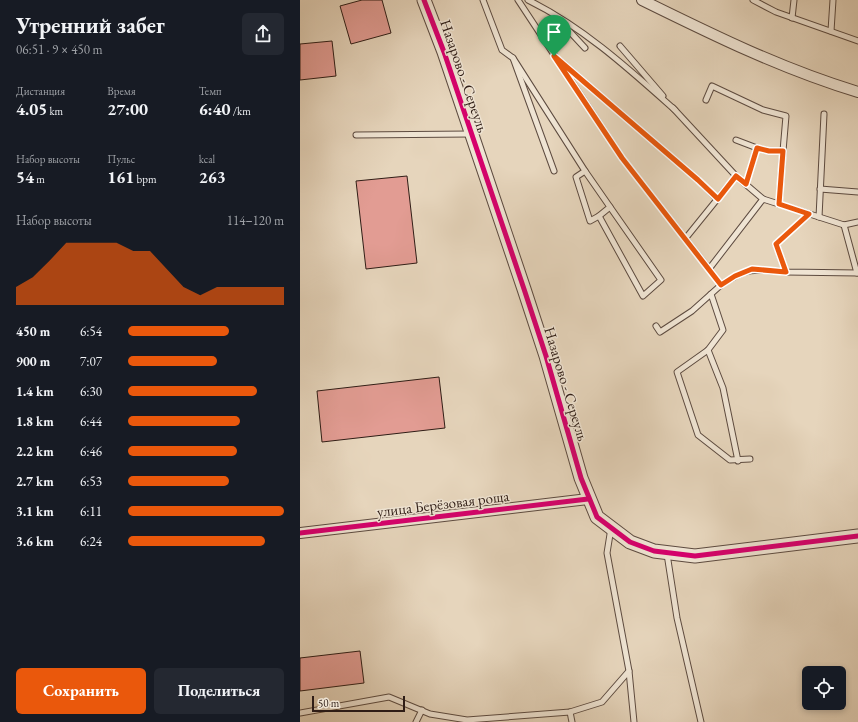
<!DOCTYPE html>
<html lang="ru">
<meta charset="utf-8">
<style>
body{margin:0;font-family:"EB Garamond",serif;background:#242831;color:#f1f3f6;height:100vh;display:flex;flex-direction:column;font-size:15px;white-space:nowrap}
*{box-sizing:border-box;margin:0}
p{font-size:13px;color:#9ea1a6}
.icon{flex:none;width:22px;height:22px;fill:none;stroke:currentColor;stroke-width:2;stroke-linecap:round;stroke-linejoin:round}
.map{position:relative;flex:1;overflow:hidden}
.sheet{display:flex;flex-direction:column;background:#171b24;width:300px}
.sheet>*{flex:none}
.tools{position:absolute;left:502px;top:666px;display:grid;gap:8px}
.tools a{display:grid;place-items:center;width:44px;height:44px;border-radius:6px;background:#171b24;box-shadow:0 2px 6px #0003;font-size:20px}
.scale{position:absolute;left:12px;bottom:10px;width:93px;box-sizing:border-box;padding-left:4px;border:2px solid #2f1d16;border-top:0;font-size:11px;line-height:14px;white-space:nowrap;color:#2f1d16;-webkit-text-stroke:3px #efe4d3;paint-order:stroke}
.pin{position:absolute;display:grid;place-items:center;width:34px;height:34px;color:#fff;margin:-41px -17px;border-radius:50% 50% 50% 0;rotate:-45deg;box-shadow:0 0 4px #0007}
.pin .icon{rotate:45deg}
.round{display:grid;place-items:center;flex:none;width:42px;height:42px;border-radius:6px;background:#242831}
.overview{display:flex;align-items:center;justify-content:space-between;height:68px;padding:0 16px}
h1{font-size:22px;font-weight:700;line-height:30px}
.metrics{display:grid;grid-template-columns:repeat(3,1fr);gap:6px;height:68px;padding:4px 16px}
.metrics div{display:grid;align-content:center}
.metrics b{font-size:17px;font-weight:700}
.metrics small{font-size:11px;font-weight:400}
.metrics p{font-size:11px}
.chart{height:112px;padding:8px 16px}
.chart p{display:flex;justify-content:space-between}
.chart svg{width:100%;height:72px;margin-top:4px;fill:#ea580c;opacity:.7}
.action{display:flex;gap:8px;margin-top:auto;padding:8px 16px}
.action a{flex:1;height:46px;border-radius:6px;background:#ea580c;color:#fff;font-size:16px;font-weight:700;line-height:46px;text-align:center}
.action a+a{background:#242831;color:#f1f3f6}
ul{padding:0 16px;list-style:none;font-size:13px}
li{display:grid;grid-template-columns:64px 48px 1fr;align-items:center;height:30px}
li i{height:10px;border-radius:5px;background:#ea580c}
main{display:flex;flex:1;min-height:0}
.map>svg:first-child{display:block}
</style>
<main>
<section class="sheet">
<div class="overview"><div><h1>Утренний забег</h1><p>06:51 · 9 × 450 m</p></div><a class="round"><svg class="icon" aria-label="share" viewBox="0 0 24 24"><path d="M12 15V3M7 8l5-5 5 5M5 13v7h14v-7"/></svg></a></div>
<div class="metrics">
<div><p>Дистанция</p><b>4.05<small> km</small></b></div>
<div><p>Время</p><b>27:00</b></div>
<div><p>Темп</p><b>6:40<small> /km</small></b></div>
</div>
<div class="metrics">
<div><p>Набор высоты</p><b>54<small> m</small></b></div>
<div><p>Пульс</p><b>161<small> bpm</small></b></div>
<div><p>kcal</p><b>263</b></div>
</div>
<div class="chart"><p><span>Набор высоты</span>114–120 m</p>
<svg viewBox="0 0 160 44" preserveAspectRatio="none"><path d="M0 44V33L10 27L20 17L30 6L40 6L50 6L60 6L70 11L80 11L90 22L100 33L110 38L120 33L130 33L140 33L150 33L160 33V44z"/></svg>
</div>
<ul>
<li><b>450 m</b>6:54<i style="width:65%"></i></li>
<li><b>900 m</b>7:07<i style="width:57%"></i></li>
<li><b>1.4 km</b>6:30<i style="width:83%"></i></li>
<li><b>1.8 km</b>6:44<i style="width:72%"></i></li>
<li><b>2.2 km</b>6:46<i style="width:70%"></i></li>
<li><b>2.7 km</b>6:53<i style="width:65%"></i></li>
<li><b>3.1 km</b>6:11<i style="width:100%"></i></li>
<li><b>3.6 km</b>6:24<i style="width:88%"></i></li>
</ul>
<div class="action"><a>Сохранить</a><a>Поделиться</a></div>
</section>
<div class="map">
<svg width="558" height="722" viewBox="0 0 558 722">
<rect width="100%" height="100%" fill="#e6d5bc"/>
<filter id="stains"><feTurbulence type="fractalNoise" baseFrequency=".005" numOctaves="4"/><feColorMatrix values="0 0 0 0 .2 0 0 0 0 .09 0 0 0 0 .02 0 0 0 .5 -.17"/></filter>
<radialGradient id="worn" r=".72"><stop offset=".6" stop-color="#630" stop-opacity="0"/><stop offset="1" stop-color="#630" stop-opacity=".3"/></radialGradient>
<!-- building -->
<g fill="#e29c93" stroke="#2f1d16">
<polygon points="62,0 82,0 91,33 51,44 40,6"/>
<polygon points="32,41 36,76 0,80 0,44"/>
<polygon points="107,176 117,263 66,269 56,181"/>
<polygon points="139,377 145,428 22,442 17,391"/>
<polygon points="60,651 64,683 0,691 0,658"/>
</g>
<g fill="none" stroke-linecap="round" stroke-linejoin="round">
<defs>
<g id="service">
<polyline points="183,0 202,50 213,58 254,171"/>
<polyline points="218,0 322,158 409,269 463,199 544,225 558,222"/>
<path d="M228,0C283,27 329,69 375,110"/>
<polyline points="453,0 476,12 558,41"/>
<polyline points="492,18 494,0"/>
<polyline points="258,19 285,48"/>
<polyline points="531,31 533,0"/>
<polyline points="320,46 363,96"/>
<polyline points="213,58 285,171 276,177 290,221 299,216 343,296 361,280 310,207"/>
<polyline points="260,61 398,180 417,199"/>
<polyline points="406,100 412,86 463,110 486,116 483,151"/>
<polyline points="373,108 436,176"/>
<polyline points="56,135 170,134"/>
<polyline points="436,140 457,148 446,184"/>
<polyline points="457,148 469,151 483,151 479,204"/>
<polyline points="285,171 310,207 299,216"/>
<polyline points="520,189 558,192"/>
<polyline points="509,214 476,244 486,272 558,273"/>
<polyline points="519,217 524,114"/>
<polyline points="544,225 557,273"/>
<polyline points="385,239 436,176 463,199"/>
<path d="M409,269L421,285C448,267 455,269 486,272"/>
<polyline points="411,294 423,330 408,350 377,372 398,435 430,460 450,459"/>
<polyline points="356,326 360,332 392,311 421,285"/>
<polyline points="408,350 423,388 438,461"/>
<polyline points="367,554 377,618 401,722"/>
<polyline points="329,671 334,722"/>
<polyline points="270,712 272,722"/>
<polyline points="0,713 89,697 130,714 167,720 270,712 302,702 329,671 307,553 311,528"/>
<polyline points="116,722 122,710"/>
</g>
<g id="minor">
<path d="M342,0C413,35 482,69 558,92"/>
<polyline points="0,533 288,499"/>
</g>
<polyline id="tertiary" points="124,0 144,52 224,289 246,356 281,478 297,517 330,542 354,551 395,556 558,536"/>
</defs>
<!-- service casing -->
<use href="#service" stroke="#5d4b40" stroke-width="7"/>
<!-- minor casing -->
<use href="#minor" stroke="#5d4b40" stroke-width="12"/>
<!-- tertiary casing -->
<use href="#tertiary" stroke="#5d4b40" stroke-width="15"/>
<!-- service -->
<use href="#service" stroke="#efe4d3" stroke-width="5"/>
<!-- minor -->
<use href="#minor" stroke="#efe4d3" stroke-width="10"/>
<!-- tertiary -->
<use href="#tertiary" stroke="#efe4d3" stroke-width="13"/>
<defs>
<g id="cycleway">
<polyline points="124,0 144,52 224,289 246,356 281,478 297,517 330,542 354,551 395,556 558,536"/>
<polyline points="0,533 288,499"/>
</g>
</defs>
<!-- cycleway casing -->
<use href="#cycleway" stroke="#efe4d3" stroke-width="8"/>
<!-- cycleway -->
<use href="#cycleway" stroke="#d6006c" stroke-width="5"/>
</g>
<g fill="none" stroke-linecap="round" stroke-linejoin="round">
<defs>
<polygon id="route" points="254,56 398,180 418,199 436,176 446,184 457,148 469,151 483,151 479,204 509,214 476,244 486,272 452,269 435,276 421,285 322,158"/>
</defs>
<!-- route casing -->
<use href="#route" stroke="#fff" stroke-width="8"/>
<!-- route -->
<use href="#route" stroke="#ea580c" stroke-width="5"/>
</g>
<g text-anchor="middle" stroke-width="3" stroke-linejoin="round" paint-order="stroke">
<!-- street labels -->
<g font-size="15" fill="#2f1d16" stroke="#efe4d3">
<text transform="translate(164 76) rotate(71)" y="5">Назарово - Сереуль</text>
<text transform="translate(266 384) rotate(73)" y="5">Назарово - Сереуль</text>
<text transform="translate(143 504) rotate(-7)" y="5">улица Берёзовая роща</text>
</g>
</g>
<rect width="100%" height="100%" filter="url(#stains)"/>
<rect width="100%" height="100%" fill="url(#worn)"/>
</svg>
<div class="tools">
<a><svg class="icon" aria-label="locate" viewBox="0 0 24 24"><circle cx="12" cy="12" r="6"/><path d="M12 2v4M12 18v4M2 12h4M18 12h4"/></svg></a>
</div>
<div class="scale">50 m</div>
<div class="pin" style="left:254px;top:56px;background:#1e9e55"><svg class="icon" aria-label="arrive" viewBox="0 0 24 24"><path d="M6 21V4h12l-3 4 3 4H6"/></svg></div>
</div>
</main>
